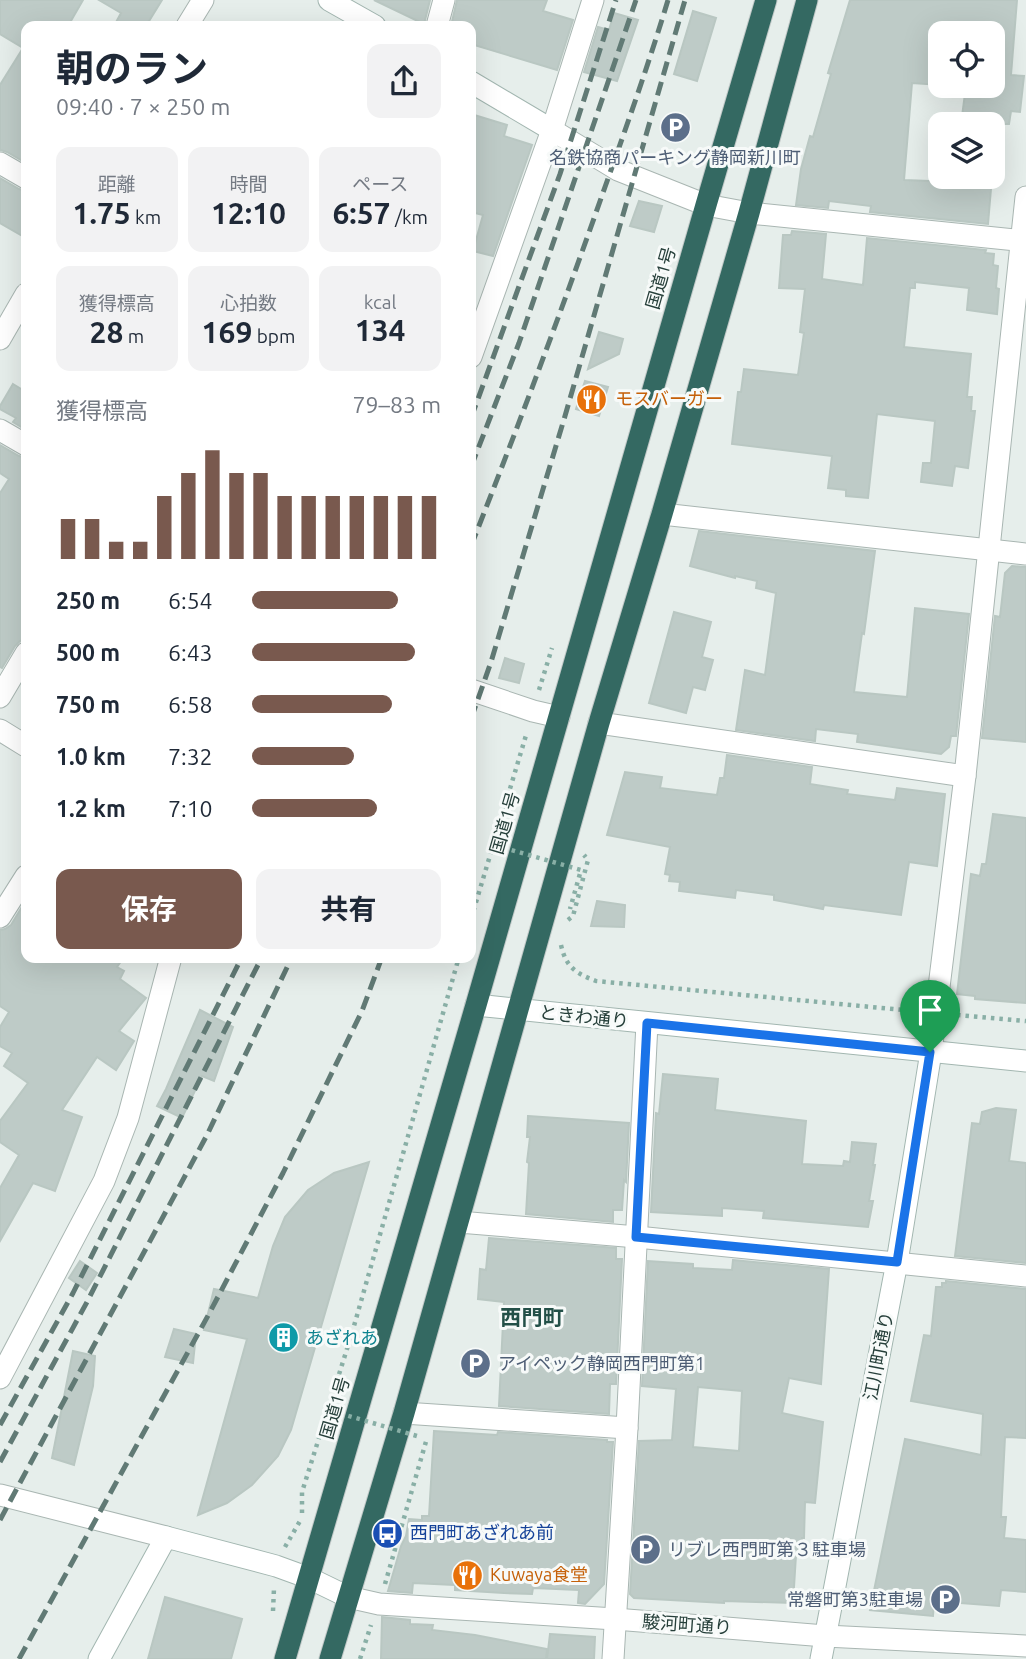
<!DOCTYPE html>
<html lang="ja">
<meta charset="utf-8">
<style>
body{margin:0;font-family:Ubuntu,"Noto Sans JP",sans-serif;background:#f2f2f3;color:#1f2937;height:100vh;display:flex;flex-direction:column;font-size:26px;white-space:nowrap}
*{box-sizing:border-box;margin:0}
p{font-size:23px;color:#747a83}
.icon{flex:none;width:38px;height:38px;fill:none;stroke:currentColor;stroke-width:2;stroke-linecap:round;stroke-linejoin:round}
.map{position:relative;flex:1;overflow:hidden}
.drawer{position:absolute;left:21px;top:21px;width:455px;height:942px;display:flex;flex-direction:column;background:#fff;border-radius:14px;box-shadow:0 7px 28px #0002}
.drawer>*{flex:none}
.tools{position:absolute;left:928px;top:21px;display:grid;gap:14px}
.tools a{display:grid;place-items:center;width:77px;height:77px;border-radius:14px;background:#fff;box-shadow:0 7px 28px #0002;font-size:35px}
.pin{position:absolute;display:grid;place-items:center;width:60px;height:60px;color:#fff;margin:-72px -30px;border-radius:50% 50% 50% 0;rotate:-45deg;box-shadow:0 0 7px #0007}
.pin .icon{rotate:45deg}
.round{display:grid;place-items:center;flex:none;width:74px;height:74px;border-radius:14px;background:#f2f2f3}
.head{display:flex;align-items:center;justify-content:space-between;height:119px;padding:0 35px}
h1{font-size:38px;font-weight:700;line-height:52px}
.stats{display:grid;grid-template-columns:repeat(3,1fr);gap:10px;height:119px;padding:7px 35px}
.stats div{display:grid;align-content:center;border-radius:14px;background:#f2f2f3;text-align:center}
.stats b{font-size:30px;font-weight:700}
.stats small{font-size:19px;font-weight:400}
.stats p{font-size:19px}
.chart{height:196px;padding:14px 35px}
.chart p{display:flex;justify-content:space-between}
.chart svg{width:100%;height:126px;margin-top:7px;stroke:#79594e;stroke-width:6}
.button{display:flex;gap:14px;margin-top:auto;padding:14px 35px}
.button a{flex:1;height:80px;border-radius:14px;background:#79594e;color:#fff;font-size:28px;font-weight:700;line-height:80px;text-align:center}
.button a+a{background:#f2f2f3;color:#1f2937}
ul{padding:0 35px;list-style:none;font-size:23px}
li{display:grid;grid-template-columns:112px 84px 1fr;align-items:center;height:52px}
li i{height:18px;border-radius:9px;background:#79594e}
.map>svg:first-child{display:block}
</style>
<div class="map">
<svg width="1026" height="1659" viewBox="0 0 1026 1659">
<rect width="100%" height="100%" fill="#e6eeeb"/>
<!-- building -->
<g fill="#becbc7" stroke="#b9c7c2" stroke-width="2" fill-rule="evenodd">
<polygon points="0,0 83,0 68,26 26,26 26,163 7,152 0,150 0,85 23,48 0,34"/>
<polygon points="99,0 162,0 146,26 114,26 121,13"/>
<polygon points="374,0 430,0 424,24"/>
<polygon points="457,0 547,0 543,11 573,20 557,70 471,44 471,26 451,26"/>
<polygon points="850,0 1017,0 1011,75 1024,76 1020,112 1011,111 1009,124 961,124 966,86 992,86 992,33 940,33 940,85 912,83 904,180 956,182 957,177 992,177 988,224 870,212 871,206 829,201 828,208 796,205 801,169 810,136 813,137 831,74 828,73"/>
<polygon points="693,11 716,18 697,81 674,74"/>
<polygon points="614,13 638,20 617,81 584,72 598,27 609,30"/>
<polygon points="471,114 507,125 504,136 532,145 493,256 473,251 483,215 471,212"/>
<polygon points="0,178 19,189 26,191 26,238 0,223"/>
<polygon points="639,201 662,206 654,232 630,226"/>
<polygon points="792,231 826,234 822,279 863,285 867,238 986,250 985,253 994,254 993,265 998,266 996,288 999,289 997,314 967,310 969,288 915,282 915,288 910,288 904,347 971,354 967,397 972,397 971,411 975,411 968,468 955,466 952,486 921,482 923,463 931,463 935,421 877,414 868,498 846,496 846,490 828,488 832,456 732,444 738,392 741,392 744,369 798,375 804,333 800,332 805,289 779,288 783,235 791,235"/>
<polygon points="599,332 623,339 619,354 588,369"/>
<polygon points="585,381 608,387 599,416 576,409"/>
<polygon points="13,384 26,392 26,430 13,422 16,418 0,409 0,406"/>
<polygon points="0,445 19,456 26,458 26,640 20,641 15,646 2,668 0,667 0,493 9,479 0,473"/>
<polygon points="699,531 875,551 864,634 862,633 854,692 907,697 915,608 969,614 956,736 951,736 949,747 941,754 857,742 858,734 816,729 815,741 736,730 745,670 765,675 776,593 756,588 757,581 735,576 735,578 690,566"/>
<polygon points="1012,566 1026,567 1026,742 982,738 995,616 1000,617 1005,573"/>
<polygon points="674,612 711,622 702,657 713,660 705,690 693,687 686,713 649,703"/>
<polygon points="505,658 524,664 519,683 499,678"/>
<polygon points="727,755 812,767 810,784 848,790 847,794 895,800 897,788 945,794 937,866 909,862 901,915 824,905 823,909 774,900 774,895 736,890 735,898 679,891 680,882 669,881 670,875 665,874 670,847 607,835 625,772 662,777 660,788 717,795 720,778 724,778"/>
<polygon points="993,814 1026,818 1026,1003 975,999 975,996 957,994 971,874 980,876 982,864 986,864"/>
<polygon points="26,900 26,957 124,957 117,967 124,971 120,979 146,998 119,1031 134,1041 116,1070 97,1057 62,1110 82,1117 55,1191 33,1183 0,1241 0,1188 19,1155 0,1142 0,1121 28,1083 4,1066 12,1053 0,1046 0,1027 9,1012 0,1006 0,930 5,929 11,925"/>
<polygon points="597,901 625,905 624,927 591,926"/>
<polygon points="200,1010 233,1027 214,1081 202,1076 182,1118 157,1106 166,1089"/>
<polygon points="663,1074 718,1079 715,1110 806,1121 802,1164 843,1166 844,1161 850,1162 852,1142 876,1144 873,1165 875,1165 869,1201 873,1201 868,1227 763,1218 764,1211 722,1208 722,1216 651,1212 656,1113 659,1114"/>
<polygon points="996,1108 1016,1110 1009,1161 1026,1163 1026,1263 955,1256 972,1123 980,1124 982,1112"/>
<polygon points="528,1116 629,1123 626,1182 624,1180 622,1210 613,1210 613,1222 526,1214 529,1163 527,1162 530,1137 527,1137"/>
<polygon points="369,1162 291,1430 278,1456 252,1485 227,1503 198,1515 247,1339 204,1330 214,1289 258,1298 273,1246 285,1217 308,1190 334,1173"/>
<polygon points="489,1238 616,1248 616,1259 622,1259 616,1384 610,1384 609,1414 499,1406 504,1302 478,1299 480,1269 486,1270"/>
<path d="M733,1260L829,1269L821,1384L789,1378L782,1413L823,1422L815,1503L805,1502L804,1538H802L801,1555H796L793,1603L724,1601V1603L634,1598L630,1594L639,1441L672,1440L676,1389L642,1386L648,1261L693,1264V1268L732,1270ZM698,1387L742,1391L739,1451L693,1447Z"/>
<polygon points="80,1261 97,1273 86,1290 69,1278"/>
<polygon points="946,1281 1026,1289 1026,1438 1005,1437 1001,1517 1006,1517 1004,1538 1026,1540 1026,1592 1001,1590 999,1606 934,1601 933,1616 870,1610 905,1439 981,1455 983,1414 911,1401 924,1335 931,1336 936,1287 942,1287 942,1283 946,1283"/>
<polygon points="174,1329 196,1334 193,1363 165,1357"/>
<polygon points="73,1351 95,1356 93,1386 74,1465 52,1458"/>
<polygon points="434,1431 497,1435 498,1432 607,1440 607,1442 613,1442 604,1584 585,1604 578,1603 579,1590 533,1588 532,1594 504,1593 455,1590 455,1585 413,1583 412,1593 388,1591 401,1546 406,1536 409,1519 422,1520 422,1516 429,1516"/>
<polygon points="165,1597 242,1619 231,1659 148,1659"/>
<polygon points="382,1617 410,1620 410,1624 433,1625 432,1630 475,1635 547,1649 546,1659 381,1659"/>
<polygon points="550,1634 595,1637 594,1659 547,1659"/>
</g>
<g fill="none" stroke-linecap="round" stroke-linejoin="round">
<defs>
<g id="street">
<polyline points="187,26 203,0"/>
<polyline points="437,26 444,0"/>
<polyline points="552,130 618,170 706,205 749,213 1026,241"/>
<polyline points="0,163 26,178"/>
<polyline points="0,339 26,294"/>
<polyline points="471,357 552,130 593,0"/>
<polyline points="0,430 26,445"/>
<polyline points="662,514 1026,554"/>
<polyline points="471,690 533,711 559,717"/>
<polyline points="0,697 26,653"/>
<polyline points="599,723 965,776"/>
<polyline points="0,730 26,746"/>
<polyline points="0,917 26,876"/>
<polyline points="931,1052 965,776 1026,197"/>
<polyline points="459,1222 637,1237 1026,1276"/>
<polyline points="0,1378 104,1181 128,1118 171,957"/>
<polyline points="404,1413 627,1428"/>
<polyline points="0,1495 166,1537"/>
<polyline points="348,1597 379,1604 615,1619 825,1636 1026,1646"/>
<polyline points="613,1659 627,1428 647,1023"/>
</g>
<g id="secondary">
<polyline points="329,0 375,26"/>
<polyline points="471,82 552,130"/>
<polyline points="476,1005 1026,1061"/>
<polyline points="99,1659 166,1537 276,1566 309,1578 348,1597"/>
<polyline points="821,1659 897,1262 931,1052"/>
</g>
<g id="highway">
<polyline points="285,1659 476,1005 706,205 766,0"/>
<polyline points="330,1659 404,1413 599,723 662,514 749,213 807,0"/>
</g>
</defs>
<!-- street casing -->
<use href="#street" stroke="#a9b6b2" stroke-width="23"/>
<!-- secondary casing -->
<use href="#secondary" stroke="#a2b6b0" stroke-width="23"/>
<!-- highway casing -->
<use href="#highway" stroke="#c2c9c8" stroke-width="23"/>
<!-- path -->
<g stroke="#89afa6" stroke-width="4.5" stroke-dasharray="3.5 5" stroke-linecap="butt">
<polyline points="539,690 552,648"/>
<polyline points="471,919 527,732"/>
<polyline points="568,920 573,916 588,860 584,855"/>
<path d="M561,945C566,967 575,973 596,981L914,1011"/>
<polyline points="957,1015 1026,1021"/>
<polyline points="302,1513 302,1492 352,1333 459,957"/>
<polyline points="285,1547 300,1521"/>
<polyline points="385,1584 427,1438"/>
<polyline points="273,1611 274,1588"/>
<polyline points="360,1659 371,1625"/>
</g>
<!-- street -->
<use href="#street" stroke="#fff" stroke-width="21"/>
<!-- secondary -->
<use href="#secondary" stroke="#fff" stroke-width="21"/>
<!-- highway -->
<use href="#highway" stroke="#346962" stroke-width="21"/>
<!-- rail -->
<g stroke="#617a75" stroke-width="5" stroke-dasharray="14 7" stroke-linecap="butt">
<polyline points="471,418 560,174 616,0"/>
<polyline points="471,467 519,343 636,0"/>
<path d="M471,546C518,427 563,307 605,187C627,125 649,63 668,0"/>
<polyline points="471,719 491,662 565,416 685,0"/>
<polyline points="0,1425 73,1293 242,957"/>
<polyline points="0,1462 87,1302 262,957"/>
<polyline points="0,1520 207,1135 292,957"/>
<polyline points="19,1659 210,1312 283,1173 362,1011 382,957"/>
</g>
<!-- path-bridge -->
<g stroke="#89afa6" stroke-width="4.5" stroke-dasharray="3.5 5" stroke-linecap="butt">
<polyline points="507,806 494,845 581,870 570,909"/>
<polyline points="332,1411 417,1436"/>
</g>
</g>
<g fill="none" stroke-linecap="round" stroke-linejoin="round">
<defs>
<polygon id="route" points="647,1023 930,1052 897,1262 636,1237"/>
</defs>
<!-- route casing -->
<use href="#route" stroke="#fff" stroke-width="14"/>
<!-- route -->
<use href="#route" stroke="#1a73e8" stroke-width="9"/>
</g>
<!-- icons -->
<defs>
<symbol id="parking-disc" viewBox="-11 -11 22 22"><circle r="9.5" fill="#5c6f8a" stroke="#f7faf9"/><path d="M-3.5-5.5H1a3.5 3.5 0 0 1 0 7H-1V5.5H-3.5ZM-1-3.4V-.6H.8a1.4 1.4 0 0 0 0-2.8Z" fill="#fff"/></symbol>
<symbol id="restaurant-disc" viewBox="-11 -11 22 22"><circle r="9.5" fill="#e8710a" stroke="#f7faf9"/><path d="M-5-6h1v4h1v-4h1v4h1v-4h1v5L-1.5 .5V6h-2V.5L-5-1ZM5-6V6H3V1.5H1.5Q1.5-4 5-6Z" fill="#fff"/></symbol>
<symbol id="building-disc" viewBox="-11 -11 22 22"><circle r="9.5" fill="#0f9aa8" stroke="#f7faf9"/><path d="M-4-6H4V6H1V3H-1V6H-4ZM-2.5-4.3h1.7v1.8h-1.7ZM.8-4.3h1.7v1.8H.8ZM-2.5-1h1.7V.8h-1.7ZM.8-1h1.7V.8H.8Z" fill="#fff"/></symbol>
<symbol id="bus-disc" viewBox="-11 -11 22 22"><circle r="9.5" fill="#1a4fb4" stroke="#f7faf9"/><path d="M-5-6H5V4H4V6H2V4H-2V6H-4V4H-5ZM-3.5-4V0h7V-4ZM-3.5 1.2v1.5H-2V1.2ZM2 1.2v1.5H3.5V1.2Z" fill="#fff"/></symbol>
</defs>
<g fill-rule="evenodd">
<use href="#parking-disc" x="658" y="110" width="35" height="35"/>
<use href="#restaurant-disc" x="574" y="382" width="35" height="35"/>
<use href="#building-disc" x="266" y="1320" width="35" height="35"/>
<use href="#parking-disc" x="458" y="1346" width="35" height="35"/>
<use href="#bus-disc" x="370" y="1516" width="35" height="35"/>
<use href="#parking-disc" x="628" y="1532" width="35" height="35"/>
<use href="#restaurant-disc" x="450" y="1558" width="35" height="35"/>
<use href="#parking-disc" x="928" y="1582" width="35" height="35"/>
</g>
<g text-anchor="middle" stroke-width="6" stroke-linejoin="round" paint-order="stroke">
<!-- service labels -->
<g font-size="18" fill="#4e5e75" stroke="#f7faf9" text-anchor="start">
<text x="675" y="164" text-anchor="middle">名鉄協商パーキング静岡新川町</text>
<text x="498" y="1370">アイペック静岡西門町第1</text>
<text x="668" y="1556">リブレ西門町第３駐車場</text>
<text x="923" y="1606" text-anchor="end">常磐町第3駐車場</text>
</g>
<!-- street labels -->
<g font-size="18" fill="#263f3a" stroke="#f7faf9">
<text transform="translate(661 278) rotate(-74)" y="6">国道1号</text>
<text transform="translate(505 823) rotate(-74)" y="6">国道1号</text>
<text transform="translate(584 1017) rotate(6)" y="6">ときわ通り</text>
<text transform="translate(879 1356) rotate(-79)" y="6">江川町通り</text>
<text transform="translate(335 1408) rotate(-74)" y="6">国道1号</text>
<text transform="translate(687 1625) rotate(4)" y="6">駿河町通り</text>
</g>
<!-- food labels -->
<g font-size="18" fill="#c56008" stroke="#f7faf9" text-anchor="start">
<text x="615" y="405">モスバーガー</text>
<text x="490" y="1581">Kuwaya食堂</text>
</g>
<!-- culture labels -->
<g font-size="18" fill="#0d838f" stroke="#f7faf9" text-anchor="start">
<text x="306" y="1344">あざれあ</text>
</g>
<!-- transit labels -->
<g font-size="18" fill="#164399" stroke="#f7faf9" text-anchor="start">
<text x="410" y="1539">西門町あざれあ前</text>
</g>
<!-- quarter labels -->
<g font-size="21" font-weight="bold" fill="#235048" stroke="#f7faf9">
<text x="532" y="1325">西門町</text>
</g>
</g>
</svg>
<div class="tools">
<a><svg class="icon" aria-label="locate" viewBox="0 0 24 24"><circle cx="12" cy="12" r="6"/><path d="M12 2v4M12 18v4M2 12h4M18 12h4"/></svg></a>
<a><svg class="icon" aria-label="layers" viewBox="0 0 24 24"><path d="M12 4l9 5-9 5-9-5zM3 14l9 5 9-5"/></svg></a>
</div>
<div class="pin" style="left:930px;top:1052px;background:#1e9e55"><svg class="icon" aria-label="arrive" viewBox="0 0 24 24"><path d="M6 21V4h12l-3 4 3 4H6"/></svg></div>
<section class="drawer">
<div class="head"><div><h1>朝のラン</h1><p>09:40 · 7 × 250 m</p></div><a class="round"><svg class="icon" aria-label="share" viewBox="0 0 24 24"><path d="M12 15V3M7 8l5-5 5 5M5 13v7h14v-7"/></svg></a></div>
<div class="stats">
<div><p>距離</p><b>1.75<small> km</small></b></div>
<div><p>時間</p><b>12:10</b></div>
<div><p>ペース</p><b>6:57<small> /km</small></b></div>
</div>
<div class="stats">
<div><p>獲得標高</p><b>28<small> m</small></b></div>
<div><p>心拍数</p><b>169<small> bpm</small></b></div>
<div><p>kcal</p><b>134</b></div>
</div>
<div class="chart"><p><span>獲得標高</span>79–83 m</p>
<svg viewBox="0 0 160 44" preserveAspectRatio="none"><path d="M5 44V30M15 44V30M25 44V38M35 44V38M45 44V22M55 44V14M65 44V6M75 44V14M85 44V14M95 44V22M105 44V22M115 44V22M125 44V22M135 44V22M145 44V22M155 44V22"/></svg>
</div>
<ul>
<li><b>250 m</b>6:54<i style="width:77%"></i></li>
<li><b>500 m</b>6:43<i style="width:86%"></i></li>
<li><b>750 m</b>6:58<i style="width:74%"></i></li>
<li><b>1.0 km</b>7:32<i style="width:54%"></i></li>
<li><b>1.2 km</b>7:10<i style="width:66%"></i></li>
</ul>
<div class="button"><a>保存</a><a>共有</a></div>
</section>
</div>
